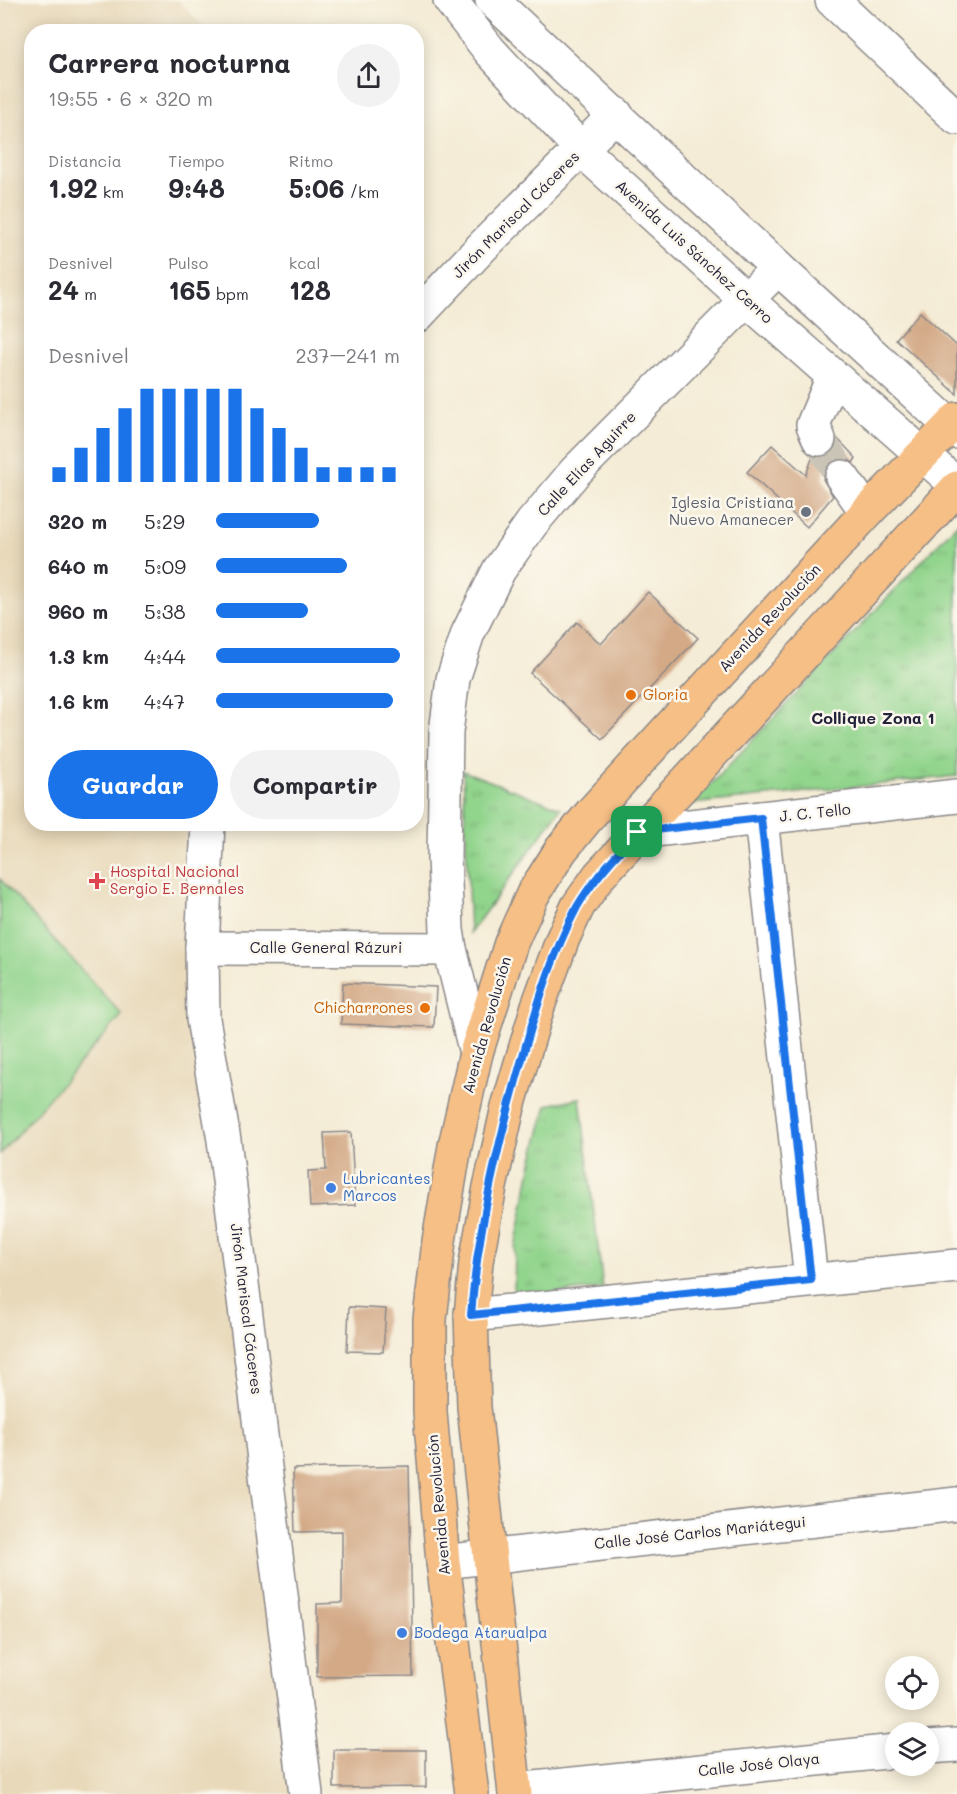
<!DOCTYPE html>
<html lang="es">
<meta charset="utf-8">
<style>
body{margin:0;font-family:Mali,sans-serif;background:#f2f2f3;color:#2b2b33;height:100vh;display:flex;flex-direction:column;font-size:22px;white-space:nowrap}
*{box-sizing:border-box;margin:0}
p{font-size:20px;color:#7c7c81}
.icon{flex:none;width:33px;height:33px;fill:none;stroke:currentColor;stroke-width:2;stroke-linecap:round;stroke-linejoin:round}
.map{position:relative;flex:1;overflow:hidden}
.drawer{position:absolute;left:24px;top:24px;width:400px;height:807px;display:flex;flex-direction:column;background:#fff;border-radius:24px;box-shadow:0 3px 15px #0003}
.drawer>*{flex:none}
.fabs{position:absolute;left:885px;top:1656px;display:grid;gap:12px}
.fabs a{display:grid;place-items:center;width:54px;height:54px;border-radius:50%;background:#fff;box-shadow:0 3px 15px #0003;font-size:30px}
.pin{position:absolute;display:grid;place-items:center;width:51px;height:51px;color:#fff;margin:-26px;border-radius:12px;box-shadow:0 3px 9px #0006}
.round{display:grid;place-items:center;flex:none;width:63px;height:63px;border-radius:32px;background:#f2f2f3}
.overview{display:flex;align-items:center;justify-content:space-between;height:102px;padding:0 24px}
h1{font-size:27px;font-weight:700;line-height:45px}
.stats{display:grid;grid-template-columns:repeat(3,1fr);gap:9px;height:102px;padding:6px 24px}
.stats div{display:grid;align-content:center}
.stats b{font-size:26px;font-weight:700}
.stats small{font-size:16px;font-weight:400}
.stats p{font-size:16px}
.chart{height:168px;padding:12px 24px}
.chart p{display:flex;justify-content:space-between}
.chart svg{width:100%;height:108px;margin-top:6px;stroke:#1a73e8;stroke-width:6}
.action{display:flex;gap:12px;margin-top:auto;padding:12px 24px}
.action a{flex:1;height:69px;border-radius:36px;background:#1a73e8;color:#fff;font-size:24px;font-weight:700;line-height:69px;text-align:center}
.action a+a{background:#f2f2f3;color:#2b2b33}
ul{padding:0 24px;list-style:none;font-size:20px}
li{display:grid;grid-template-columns:96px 72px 1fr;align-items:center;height:45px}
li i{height:15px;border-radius:8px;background:#1a73e8}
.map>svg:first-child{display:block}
</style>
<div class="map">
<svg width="957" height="1794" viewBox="0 0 957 1794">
<defs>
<pattern id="grass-tufts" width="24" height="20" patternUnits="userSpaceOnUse" patternTransform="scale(1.5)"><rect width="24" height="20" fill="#91d48c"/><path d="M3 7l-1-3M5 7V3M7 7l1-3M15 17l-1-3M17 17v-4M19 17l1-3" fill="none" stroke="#7db67a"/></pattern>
</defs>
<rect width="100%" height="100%" fill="#fbf7ec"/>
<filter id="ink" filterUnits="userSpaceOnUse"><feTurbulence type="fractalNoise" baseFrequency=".0167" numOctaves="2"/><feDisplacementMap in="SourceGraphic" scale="12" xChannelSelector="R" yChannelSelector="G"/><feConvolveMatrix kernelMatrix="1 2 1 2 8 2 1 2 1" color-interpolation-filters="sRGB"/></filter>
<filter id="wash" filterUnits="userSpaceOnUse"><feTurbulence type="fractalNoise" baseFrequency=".008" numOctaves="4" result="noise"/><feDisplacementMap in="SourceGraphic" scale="24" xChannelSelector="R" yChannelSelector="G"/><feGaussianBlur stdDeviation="1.35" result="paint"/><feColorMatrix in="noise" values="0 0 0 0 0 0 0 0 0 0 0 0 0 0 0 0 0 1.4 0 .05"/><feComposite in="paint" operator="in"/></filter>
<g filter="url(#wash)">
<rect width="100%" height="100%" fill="#f4ecd6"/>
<!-- built -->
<polygon fill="#e8d9ba" points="0,0 178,0 207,31 32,32 32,824 197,824 292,1794 0,1794"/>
<!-- grass -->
<g fill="url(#grass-tufts)" stroke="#5a7b64" stroke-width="1.5">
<polygon points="957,524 957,776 692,804"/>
<polygon points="463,771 561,808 470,933"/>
<polygon points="580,1098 603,1288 514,1298 515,1247 532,1163 547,1105"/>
</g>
<!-- garden -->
<polygon fill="#91d48c" stroke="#5a7b64" stroke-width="1.5" points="0,879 122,1015 0,1154"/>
<g id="blocks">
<!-- building -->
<g fill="#d3a986">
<polygon points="920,312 957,346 957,394 896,339"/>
<polygon points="837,438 856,458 853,463 849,460 840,458 832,461 825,469 823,479 833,496 807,527 747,472 772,445 806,475 813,456 817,458 827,456 834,450"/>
<polygon points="648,592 698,638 602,739 530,673 577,622 601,644"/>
<polygon points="343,983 436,987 434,1027 341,1024"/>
<polygon points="351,1132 355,1205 310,1207 308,1171 326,1170 324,1133"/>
<polygon points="349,1307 386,1309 383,1352 347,1351"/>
<polygon points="409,1466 413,1676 317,1677 317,1604 342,1603 342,1531 295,1532 293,1469"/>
<polygon points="334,1750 426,1750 426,1787 334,1788"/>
</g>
</g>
</g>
<g filter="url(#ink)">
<use href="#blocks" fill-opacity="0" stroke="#8b8788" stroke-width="1.5"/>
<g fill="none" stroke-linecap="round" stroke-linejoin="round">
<!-- minor-tunnel -->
<polyline stroke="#cac4b7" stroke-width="33" stroke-dasharray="33 16" stroke-linecap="butt" points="819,439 842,477"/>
<defs>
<g id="minor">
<polyline points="450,0 490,51 582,150 747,300 957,485"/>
<polyline points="492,0 778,268 957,432"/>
<polyline points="832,0 957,118"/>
<polyline points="417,316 483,246 616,114"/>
<polyline points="819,439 813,425 833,377"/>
<polyline points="842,477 867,512"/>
<polyline points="761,818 811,1280"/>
<polyline points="208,824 202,948 203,1019 224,1140 306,1794"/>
<polyline points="637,832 957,796"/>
<polyline points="202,948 450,949"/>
<polyline points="476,1053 450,949 447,930 444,857 446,732 453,679 468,633 499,570 532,523 575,472 778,268"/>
<polyline points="471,1315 957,1266"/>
<polyline points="443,1562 957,1504"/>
<polyline points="928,1747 957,1745"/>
<polyline points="515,1790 896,1751"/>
</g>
<g id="major">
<polyline points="472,1794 443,1562 430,1412 430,1319 439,1241 455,1146 476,1053 511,943 533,894 561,850 593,811 867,512 957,419"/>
<polyline points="515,1794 474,1407 471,1315 476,1262 490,1187 508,1107 538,1006 563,938 578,906 599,876 957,488"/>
</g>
</defs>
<!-- minor casing -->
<use href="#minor" stroke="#8b8788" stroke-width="36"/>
<!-- major casing -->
<use href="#major" stroke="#8b8788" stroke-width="36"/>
<!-- minor -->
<use href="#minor" stroke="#fff" stroke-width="33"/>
<!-- major -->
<use href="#major" stroke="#f5bf86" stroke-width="33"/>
</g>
</g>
<g fill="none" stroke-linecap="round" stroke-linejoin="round" filter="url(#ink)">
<defs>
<path id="route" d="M761,818L811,1280L471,1315C478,1226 499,1139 524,1052C538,1003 553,952 577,907C593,879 616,856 637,832Z"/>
</defs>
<!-- route casing -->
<use href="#route" stroke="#fff" stroke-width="12"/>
<!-- route -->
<use href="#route" stroke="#1a73e8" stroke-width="8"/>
</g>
<!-- markers -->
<circle fill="#6b7280" stroke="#fbf7ec" stroke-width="2" cx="806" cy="512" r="6"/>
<g fill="#e8710a" stroke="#fbf7ec" stroke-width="2">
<circle cx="631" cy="695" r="6"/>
<circle cx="425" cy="1008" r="6"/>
</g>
<path fill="#e0444e" stroke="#fbf7ec" stroke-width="2" d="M94 872h6v6h6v6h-6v6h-6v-6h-6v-6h6z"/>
<g fill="#3f7fe0" stroke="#fbf7ec" stroke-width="2">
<circle cx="331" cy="1188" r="6"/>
<circle cx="402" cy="1633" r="6"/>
</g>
<g text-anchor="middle" stroke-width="5" stroke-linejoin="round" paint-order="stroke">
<!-- street labels -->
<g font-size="15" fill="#22223b" stroke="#fbf7ec">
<text transform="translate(516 215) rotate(-45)" y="5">Jirón Mariscal Cáceres</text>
<text transform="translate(694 252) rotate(42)" y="5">Avenida Luis Sánchez Cerro</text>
<text transform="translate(587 464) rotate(-47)" y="5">Calle Elías Aguirre</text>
<text transform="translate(770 618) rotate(-47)" y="5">Avenida Revolución</text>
<text transform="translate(815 813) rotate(-6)" y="5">J. C. Tello</text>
<text x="326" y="953">Calle General Rázuri</text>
<text transform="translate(487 1025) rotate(-74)" y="5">Avenida Revolución</text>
<text transform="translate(246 1309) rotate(83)" y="5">Jirón Mariscal Cáceres</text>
<text transform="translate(439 1505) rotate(-95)" y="5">Avenida Revolución</text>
<text transform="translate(700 1533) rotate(-6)" y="5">Calle José Carlos Mariátegui</text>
<text transform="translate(759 1765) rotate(-6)" y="5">Calle José Olaya</text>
</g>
<!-- worship labels -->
<g font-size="15" fill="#5b616d" stroke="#fbf7ec" text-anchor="end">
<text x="794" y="508">Iglesia Cristiana<tspan x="794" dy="17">Nuevo Amanecer</tspan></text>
</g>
<!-- food labels -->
<g font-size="15" fill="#c56008" stroke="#fbf7ec" text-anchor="start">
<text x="643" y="700">Gloria</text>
<text x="413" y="1013" text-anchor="end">Chicharrones</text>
</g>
<!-- health labels -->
<g font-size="15" fill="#be3a42" stroke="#fbf7ec" text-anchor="start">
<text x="110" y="877">Hospital Nacional<tspan x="110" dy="17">Sergio E. Bernales</tspan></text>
</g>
<!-- shop labels -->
<g font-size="15" fill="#366cbe" stroke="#fbf7ec" text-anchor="start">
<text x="343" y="1184">Lubricantes<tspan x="343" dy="17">Marcos</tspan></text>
<text x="414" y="1638">Bodega Atarualpa</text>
</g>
<!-- neighbourhood labels -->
<g font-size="16" font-weight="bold" fill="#22223b" stroke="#fbf7ec">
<text x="873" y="724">Collique Zona 1</text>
</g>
</g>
</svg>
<div class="fabs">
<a><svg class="icon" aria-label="locate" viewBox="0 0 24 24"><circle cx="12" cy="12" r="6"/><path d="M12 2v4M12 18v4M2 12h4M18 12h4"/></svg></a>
<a><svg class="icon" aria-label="layers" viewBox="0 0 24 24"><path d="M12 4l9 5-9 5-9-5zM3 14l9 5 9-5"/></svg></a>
</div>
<div class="pin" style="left:637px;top:832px;background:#1e9e55"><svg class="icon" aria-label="arrive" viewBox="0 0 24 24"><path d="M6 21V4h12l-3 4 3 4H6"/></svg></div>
<section class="drawer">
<div class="overview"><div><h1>Carrera nocturna</h1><p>19:55 · 6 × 320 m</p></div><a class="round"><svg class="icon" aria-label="share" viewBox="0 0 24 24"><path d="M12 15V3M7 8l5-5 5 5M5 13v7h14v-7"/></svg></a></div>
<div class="stats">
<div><p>Distancia</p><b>1.92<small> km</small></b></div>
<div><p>Tiempo</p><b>9:48</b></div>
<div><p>Ritmo</p><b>5:06<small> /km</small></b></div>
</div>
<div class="stats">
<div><p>Desnivel</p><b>24<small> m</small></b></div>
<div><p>Pulso</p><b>165<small> bpm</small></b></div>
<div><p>kcal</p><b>128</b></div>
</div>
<div class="chart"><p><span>Desnivel</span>237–241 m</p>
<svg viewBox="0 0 160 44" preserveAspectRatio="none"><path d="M5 44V38M15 44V30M25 44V22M35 44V14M45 44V6M55 44V6M65 44V6M75 44V6M85 44V6M95 44V14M105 44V22M115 44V30M125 44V38M135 44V38M145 44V38M155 44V38"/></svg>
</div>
<ul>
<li><b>320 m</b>5:29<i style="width:56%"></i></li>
<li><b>640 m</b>5:09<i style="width:71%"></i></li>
<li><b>960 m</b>5:38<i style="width:50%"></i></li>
<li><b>1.3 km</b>4:44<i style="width:100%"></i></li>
<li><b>1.6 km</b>4:47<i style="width:96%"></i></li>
</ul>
<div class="action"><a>Guardar</a><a>Compartir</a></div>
</section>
</div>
